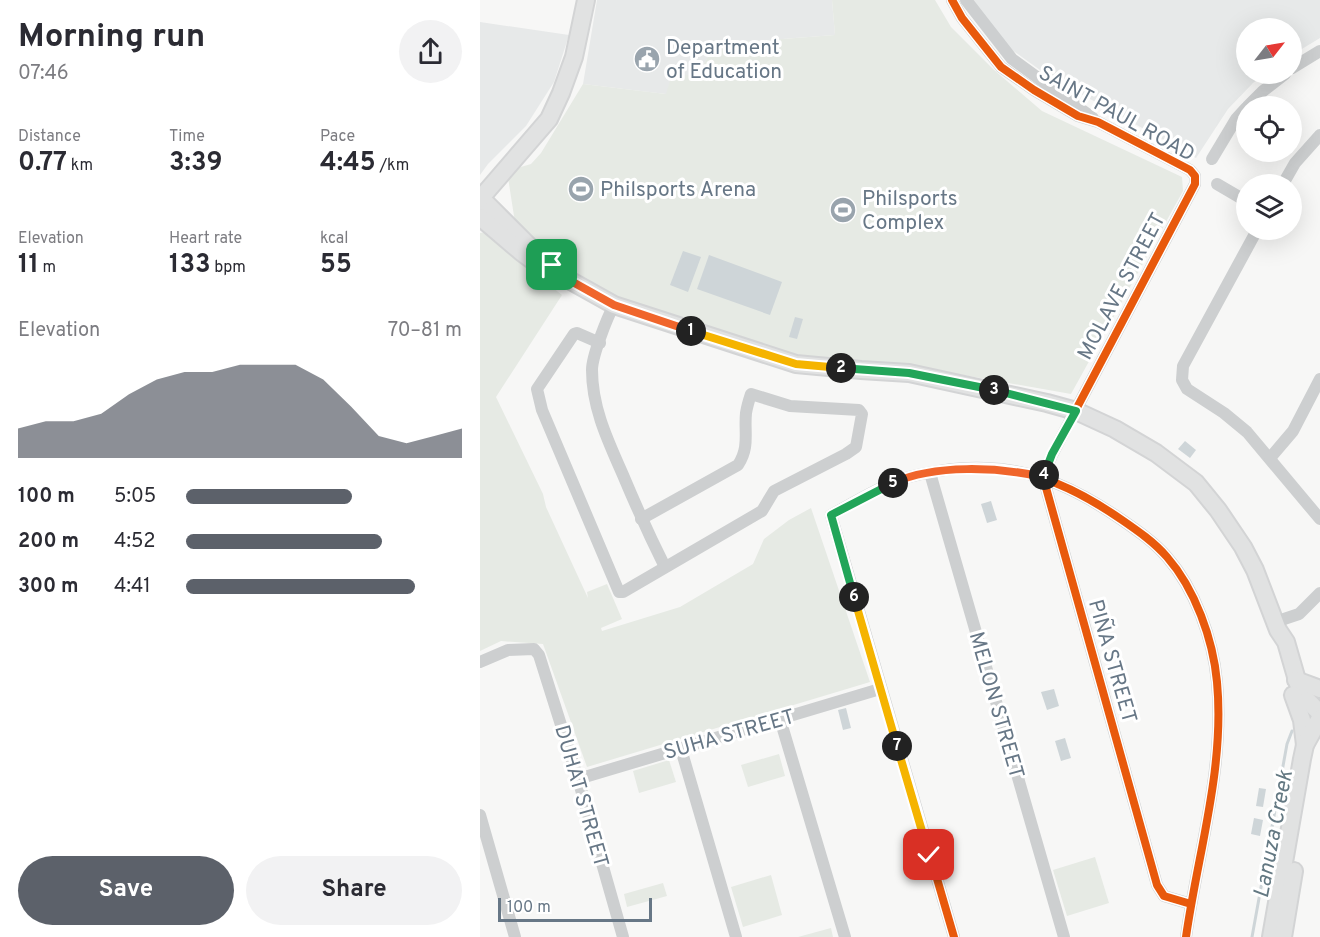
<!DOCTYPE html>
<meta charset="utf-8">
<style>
body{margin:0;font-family:Overpass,sans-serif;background:#f2f2f3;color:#2b2b33;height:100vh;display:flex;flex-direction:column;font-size:22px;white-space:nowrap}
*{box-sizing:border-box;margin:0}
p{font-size:20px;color:#7c7c81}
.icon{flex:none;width:33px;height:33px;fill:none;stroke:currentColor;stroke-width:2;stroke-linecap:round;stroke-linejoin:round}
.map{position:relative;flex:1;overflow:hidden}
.side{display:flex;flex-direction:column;background:#fff;width:480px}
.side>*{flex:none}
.needle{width:39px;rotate:59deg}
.buttons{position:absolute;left:756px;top:18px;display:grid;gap:12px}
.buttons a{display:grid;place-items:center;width:66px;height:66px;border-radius:50%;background:#fff;box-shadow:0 6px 24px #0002;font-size:30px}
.scale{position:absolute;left:18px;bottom:15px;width:154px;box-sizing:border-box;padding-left:6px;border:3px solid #677786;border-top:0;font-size:16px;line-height:21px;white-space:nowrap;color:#677786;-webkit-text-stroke:4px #fff;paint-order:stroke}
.pin{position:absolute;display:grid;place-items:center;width:51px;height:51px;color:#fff;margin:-26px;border-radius:12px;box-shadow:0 3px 9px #0006}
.km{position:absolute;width:30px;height:30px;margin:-15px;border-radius:50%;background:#222;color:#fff;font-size:16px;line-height:30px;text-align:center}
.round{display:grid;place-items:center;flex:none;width:63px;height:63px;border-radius:32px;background:#f2f2f3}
.head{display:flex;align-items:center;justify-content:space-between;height:102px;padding:0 18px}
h1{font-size:33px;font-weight:700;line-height:45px}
.stats{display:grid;grid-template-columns:repeat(3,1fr);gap:9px;height:102px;padding:6px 18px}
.stats div{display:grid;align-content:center}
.stats b{font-size:26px;font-weight:700}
.stats small{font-size:16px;font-weight:400}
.stats p{font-size:16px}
.chart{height:168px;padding:12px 18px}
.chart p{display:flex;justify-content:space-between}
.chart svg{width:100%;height:108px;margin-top:6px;fill:#5c616a;opacity:.7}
.action{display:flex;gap:12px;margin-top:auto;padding:12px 18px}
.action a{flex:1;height:69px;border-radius:36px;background:#5c616a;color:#fff;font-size:24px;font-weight:700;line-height:69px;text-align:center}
.action a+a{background:#f2f2f3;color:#2b2b33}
ul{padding:0 18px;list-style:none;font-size:20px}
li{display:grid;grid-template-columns:96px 72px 1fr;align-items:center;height:45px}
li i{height:15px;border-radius:8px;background:#5c616a}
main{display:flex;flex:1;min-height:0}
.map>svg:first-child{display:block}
</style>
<main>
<section class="side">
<div class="head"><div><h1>Morning run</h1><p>07:46</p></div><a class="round"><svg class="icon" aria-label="share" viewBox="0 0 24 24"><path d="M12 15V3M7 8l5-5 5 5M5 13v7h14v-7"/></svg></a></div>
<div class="stats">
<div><p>Distance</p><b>0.77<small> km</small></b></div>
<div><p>Time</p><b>3:39</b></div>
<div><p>Pace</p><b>4:45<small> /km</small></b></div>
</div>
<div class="stats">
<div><p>Elevation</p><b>11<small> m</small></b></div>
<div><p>Heart rate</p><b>133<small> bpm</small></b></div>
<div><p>kcal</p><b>55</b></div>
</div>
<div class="chart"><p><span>Elevation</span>70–81 m</p>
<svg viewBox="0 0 160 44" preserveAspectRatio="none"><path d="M0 44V32L10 29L20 29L30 26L40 18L50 12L60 9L70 9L80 6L90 6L100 6L110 12L120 23L130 35L140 38L150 35L160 32V44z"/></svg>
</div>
<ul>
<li><b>100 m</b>5:05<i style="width:60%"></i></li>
<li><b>200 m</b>4:52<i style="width:71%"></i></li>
<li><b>300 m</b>4:41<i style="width:83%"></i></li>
</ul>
<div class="action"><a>Save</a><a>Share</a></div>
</section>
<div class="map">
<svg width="840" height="937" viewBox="0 0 840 937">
<rect width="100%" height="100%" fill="#f7f7f6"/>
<!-- built -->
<g fill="#e7e9e9">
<polygon points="117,0 352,0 355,35 235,44 217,77 186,94 103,84"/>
<polygon points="491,0 840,0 840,38 812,55 812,28 766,28 766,74 786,74 773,83 748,109 716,158 567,75 532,50"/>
<polygon points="0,22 89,35 74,82 46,126 8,164 0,175"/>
</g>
<!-- green -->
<g fill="#e6eae4">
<polygon points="352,0 455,0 471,27 513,69 562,111 702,177 703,191 591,394 421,364 326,360 142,299 102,283 78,266 36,229 27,171 51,164 61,153 103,84 186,94 192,74 217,76 235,44 355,35"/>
<polygon points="6,232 14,236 26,251 82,295 16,397 63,494 66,507 108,598 107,592 127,584 142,619 121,628 122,631 200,607 273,564 284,539 309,520 331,508 390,682 107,767 63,644 21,641 0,651 0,233"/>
<polygon points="299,754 305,776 268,787 261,765"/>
<polygon points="189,760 196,782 159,793 153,771"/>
<polygon points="615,857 629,903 587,916 573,870"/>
<polygon points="291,875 302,915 263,927 251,887"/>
<polygon points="183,883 187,896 147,907 144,894"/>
<polygon points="351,928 353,937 318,937"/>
</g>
<!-- water -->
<g fill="#ced5d8">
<polygon points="203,251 221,257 208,292 190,285"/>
<polygon points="229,255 302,282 290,315 217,289"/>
<polygon points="315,317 323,319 317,339 309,337"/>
<polygon points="705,441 716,450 710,458 698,449"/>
<polygon points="511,501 517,520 507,523 501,504"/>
<polygon points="574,689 579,706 567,710 561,692"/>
<polygon points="366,708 371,728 363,730 358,710"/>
<polygon points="585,738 591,758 581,761 575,741"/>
<polygon points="779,788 786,789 783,807 776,806"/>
<polygon points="774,818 783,820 780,836 771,834"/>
</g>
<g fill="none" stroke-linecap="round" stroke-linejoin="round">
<!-- stream -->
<polyline stroke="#ced5d8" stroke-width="3" points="772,937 807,744 812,731"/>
<defs>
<g id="secondary">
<polyline points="0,197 53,250"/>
<polyline points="0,199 69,119 81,93 94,57 106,0"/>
<polyline points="0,217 41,252 72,275 82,276 134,305 316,364 381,370 429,373 567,403 596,411 635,429 676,453 716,483 738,510 763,547 775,570 798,630 806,642 819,687 825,698 840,713"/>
<polyline points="816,680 840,689"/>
<polyline points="813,695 822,720 825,745"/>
<polyline points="791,937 822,759 825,745 840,718"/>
<polyline points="803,937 814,871"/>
</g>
</defs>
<!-- secondary casing -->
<use href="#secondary" stroke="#d3d4d5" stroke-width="20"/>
<!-- street -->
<g stroke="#cdcfd0" stroke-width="12">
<polyline points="472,0 482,18 521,67 554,90 598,116 618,122 710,170 715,176 715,184 572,455 563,477 677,885 684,896 711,904"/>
<polyline points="486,0 532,59 613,118"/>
<polyline points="812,68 840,51"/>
<polyline points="768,106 783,91 805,74"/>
<polyline points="732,159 756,119 766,108"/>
<polyline points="737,184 766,201"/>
<polyline points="803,184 815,163 840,135"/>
<polyline points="777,230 703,366 702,380 707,389 744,413 767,432 840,519"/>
<path d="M134,305C127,318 112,356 112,370C112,408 128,441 143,475C156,506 170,537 185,567"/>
<path d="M120,343L97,333L94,334L57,389L62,410L139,592H143L282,511L294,491L366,454L376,447L382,414L379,410L310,406L271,394C269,400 267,407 266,413C264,432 270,447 258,465L161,519"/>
<polyline points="790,458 813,431 840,379"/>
<polyline points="450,473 584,937"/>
<polyline points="795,622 819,614 840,593"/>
<polyline points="0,662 28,650 54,649 59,655 98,779 143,937"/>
<polyline points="300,719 365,937"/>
<polyline points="201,749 256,937"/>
<polyline points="98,779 400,689"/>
<polyline points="0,815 35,937"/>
<path d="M474,937L351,515C373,503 395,489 419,480C443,472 479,467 504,468C556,469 600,491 642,520C658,531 674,542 687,557C715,589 733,639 737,682C745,768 718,852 706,937"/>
</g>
<!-- secondary -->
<use href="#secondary" stroke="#e1e2e2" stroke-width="16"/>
<defs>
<g id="cycleway">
<polyline points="472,0 482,18 521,67 554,90 598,116 618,122 710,170 715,176 715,184 572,455 563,477 677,885 684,896 711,904"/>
<path d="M474,937L351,515C373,503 395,489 419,480C443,472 479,467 504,468C556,469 600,491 642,520C658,531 674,542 687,557C715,589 733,639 737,682C745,768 718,852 706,937"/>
</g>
</defs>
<!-- cycleway casing -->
<use href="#cycleway" stroke="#fff" stroke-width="11"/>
<!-- cycleway -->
<use href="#cycleway" stroke="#e8590c" stroke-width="8"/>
</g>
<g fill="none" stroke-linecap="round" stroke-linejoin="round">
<defs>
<polyline id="split-1" points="72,265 78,269 82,276 134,305 211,331"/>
<polyline id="split-2" points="211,331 316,364 361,368"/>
<polyline id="split-3" points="361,368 429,373 514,390"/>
<polyline id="split-4" points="514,390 596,411 572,454 564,475"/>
<path id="split-5" d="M413,483C455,464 518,467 563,477L564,475"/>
<polyline id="split-6" points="374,597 351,515 413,483"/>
<polyline id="split-7" points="374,597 417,746"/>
<polyline id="split-8" points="417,746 449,855"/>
</defs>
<!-- split-1 casing -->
<use href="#split-1" stroke="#fff" stroke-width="12"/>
<!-- split-2 casing -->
<use href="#split-2" stroke="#fff" stroke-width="12"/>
<!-- split-3 casing -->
<use href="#split-3" stroke="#fff" stroke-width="12"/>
<!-- split-4 casing -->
<use href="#split-4" stroke="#fff" stroke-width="12"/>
<!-- split-5 casing -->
<use href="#split-5" stroke="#fff" stroke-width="12"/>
<!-- split-6 casing -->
<use href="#split-6" stroke="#fff" stroke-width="12"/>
<!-- split-7 casing -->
<use href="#split-7" stroke="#fff" stroke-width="12"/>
<!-- split-8 casing -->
<use href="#split-8" stroke="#fff" stroke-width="12"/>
<!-- split-1 -->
<use href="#split-1" stroke="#f0652b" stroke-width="8"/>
<!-- split-2 -->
<use href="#split-2" stroke="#f5b400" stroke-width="8"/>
<!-- split-3 -->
<use href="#split-3" stroke="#22a559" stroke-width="8"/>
<!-- split-4 -->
<use href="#split-4" stroke="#22a559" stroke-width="8"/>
<!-- split-5 -->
<use href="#split-5" stroke="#f0652b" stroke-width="8"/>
<!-- split-6 -->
<use href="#split-6" stroke="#22a559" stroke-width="8"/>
<!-- split-7 -->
<use href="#split-7" stroke="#f5b400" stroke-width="8"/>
<!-- split-8 -->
<use href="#split-8" stroke="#f5b400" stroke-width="8"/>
</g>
<!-- icons -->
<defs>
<symbol id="civic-disc" viewBox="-11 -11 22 22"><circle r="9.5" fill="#99a4ad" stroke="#fff"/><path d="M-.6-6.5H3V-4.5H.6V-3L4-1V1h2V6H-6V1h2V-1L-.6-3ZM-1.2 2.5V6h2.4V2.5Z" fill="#fff"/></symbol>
<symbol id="stadium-disc" viewBox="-11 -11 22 22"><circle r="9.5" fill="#99a4ad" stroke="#fff"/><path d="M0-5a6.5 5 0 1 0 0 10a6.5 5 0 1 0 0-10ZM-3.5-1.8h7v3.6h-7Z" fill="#fff"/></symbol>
</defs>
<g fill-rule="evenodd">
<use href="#civic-disc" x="152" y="44" width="30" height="30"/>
<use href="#stadium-disc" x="86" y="174" width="30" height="30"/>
<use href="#stadium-disc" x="348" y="195" width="30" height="30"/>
</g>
<g text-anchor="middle" stroke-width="6" stroke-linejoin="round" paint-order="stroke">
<!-- poi labels -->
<g font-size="21" fill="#677786" stroke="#fff" text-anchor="start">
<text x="186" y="54">Department<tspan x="186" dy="24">of Education</tspan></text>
<text x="120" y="196">Philsports Arena</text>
<text x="382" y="205">Philsports<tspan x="382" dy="24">Complex</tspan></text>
</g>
<!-- street labels -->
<g font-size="21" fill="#677786" stroke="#fff">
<text transform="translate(637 113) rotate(29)" y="7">SAINT PAUL ROAD</text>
<text transform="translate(641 286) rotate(-62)" y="7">MOLAVE STREET</text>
<text transform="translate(633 661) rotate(74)" y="7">PIÑA STREET</text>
<text transform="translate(517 705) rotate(74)" y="7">MELON STREET</text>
<text transform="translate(249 734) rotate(-16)" y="7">SUHA STREET</text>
<text transform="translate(102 796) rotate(74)" y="7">DUHAT STREET</text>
</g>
<!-- water labels -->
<g font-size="22" font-style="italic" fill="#637882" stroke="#fff">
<text transform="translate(792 834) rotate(-79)" y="8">Lanuza Creek</text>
</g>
</g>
</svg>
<div class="buttons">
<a><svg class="needle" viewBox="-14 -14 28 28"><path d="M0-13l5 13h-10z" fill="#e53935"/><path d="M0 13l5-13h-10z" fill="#7c7c81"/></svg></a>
<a><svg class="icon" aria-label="locate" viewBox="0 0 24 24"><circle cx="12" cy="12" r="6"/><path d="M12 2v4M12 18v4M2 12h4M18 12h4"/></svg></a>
<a><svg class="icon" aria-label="layers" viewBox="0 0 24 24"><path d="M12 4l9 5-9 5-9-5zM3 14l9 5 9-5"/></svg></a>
</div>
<div class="scale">100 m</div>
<div class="pin" style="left:72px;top:265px;background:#1e9e55"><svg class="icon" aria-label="arrive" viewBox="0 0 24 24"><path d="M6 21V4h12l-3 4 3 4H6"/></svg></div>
<div class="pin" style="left:449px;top:855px;background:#d93025"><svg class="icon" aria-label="check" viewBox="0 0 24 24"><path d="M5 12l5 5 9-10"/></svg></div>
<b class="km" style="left:211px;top:331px">1</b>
<b class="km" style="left:361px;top:368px">2</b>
<b class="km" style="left:514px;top:390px">3</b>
<b class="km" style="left:564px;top:475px">4</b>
<b class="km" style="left:413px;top:483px">5</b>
<b class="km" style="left:374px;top:597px">6</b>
<b class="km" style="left:417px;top:746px">7</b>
</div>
</main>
